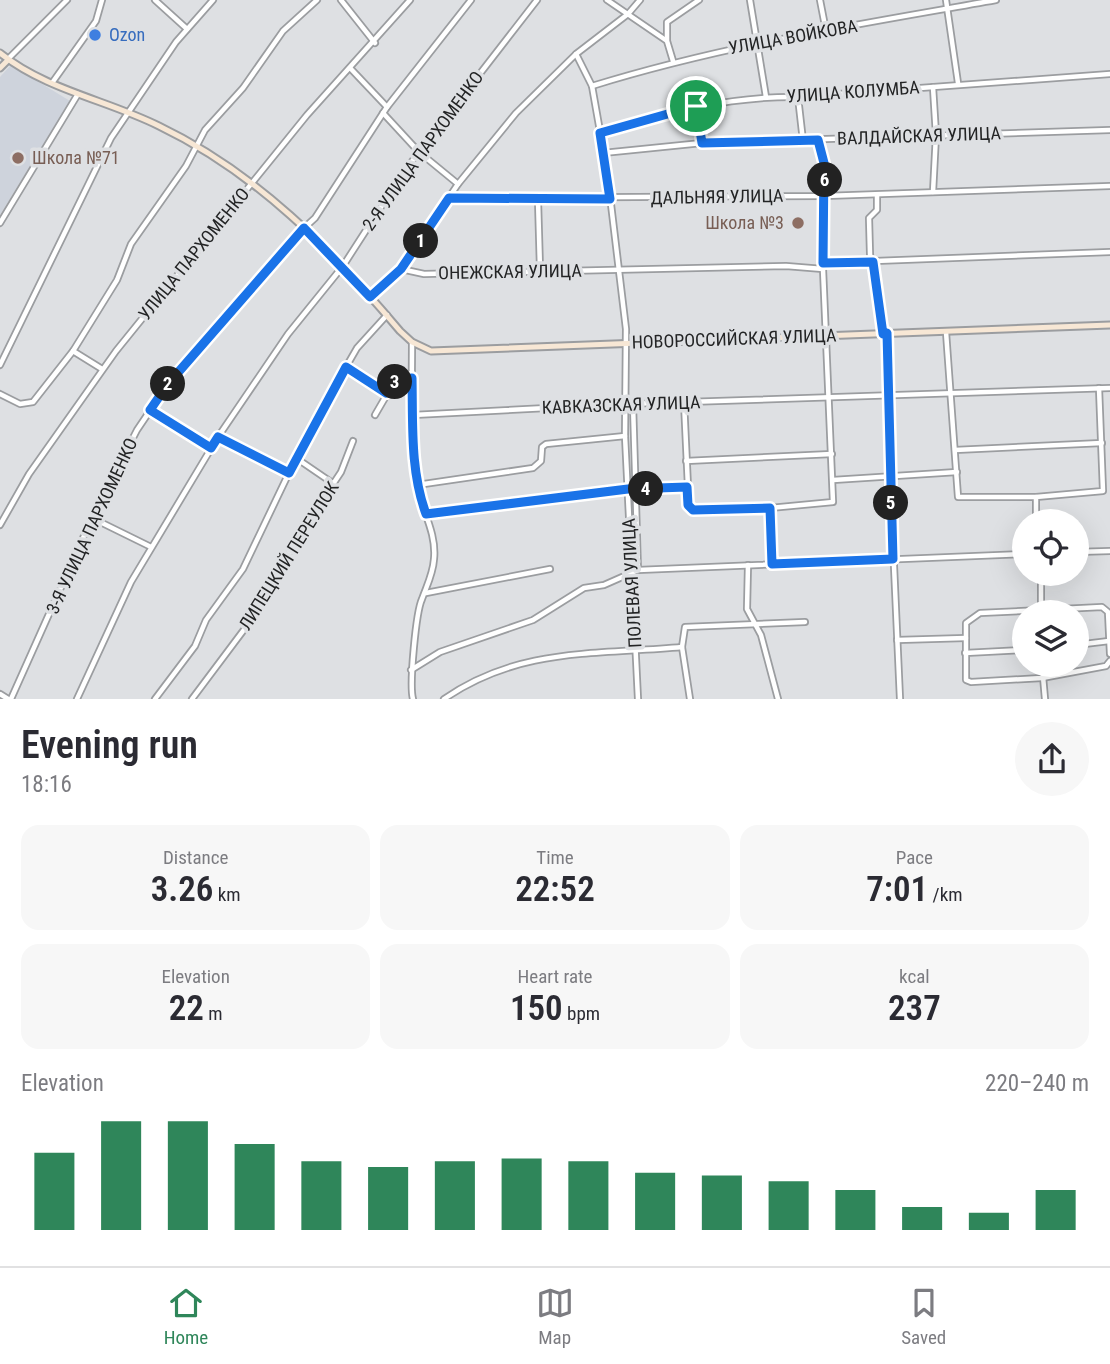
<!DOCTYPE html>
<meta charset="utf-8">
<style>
body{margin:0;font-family:"Roboto Condensed",sans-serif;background:#f7f7f7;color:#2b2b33;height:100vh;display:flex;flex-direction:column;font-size:26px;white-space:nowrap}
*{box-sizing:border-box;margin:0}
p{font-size:23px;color:#7c7c81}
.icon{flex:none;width:38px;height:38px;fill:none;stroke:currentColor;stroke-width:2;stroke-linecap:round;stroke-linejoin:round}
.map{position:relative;height:699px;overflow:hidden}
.side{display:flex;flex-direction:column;background:#fff;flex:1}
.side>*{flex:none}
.buttons{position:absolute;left:1012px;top:509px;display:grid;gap:14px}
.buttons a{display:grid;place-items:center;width:77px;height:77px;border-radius:50%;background:#fff;box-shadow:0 7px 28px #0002;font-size:35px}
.pin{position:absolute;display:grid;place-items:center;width:60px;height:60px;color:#fff;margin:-30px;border:4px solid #fff;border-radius:50%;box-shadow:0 2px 7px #0007}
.km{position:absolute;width:35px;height:35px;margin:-18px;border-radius:50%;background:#222;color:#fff;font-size:19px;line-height:35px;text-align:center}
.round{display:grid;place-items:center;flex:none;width:74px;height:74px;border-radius:37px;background:#f7f7f7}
.headline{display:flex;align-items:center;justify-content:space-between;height:119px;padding:0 21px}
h1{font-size:38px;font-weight:600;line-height:52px}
.stats{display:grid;grid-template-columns:repeat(3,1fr);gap:10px;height:119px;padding:7px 21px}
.stats div{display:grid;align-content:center;border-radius:18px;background:#f7f7f7;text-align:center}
.stats b{font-size:35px;font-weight:600}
.stats small{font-size:19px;font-weight:400}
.stats p{font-size:19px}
.chart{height:196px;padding:14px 21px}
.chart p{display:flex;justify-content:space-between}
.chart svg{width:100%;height:126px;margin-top:7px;stroke:#2f865a;stroke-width:6}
.menu{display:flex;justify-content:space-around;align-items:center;height:98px;border-top:2px solid #e1e1e2;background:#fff;font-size:19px;color:#7c7c81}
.menu a{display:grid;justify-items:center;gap:4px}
.menu .active{color:#2f865a}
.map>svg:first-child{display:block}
</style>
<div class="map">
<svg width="1110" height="699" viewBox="0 0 1110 699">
<rect width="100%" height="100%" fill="#dee0e3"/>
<!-- built -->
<polygon fill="#ced3dc" points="11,65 70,101 0,215 0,77"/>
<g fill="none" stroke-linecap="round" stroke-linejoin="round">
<defs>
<g id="street">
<polyline points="155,0 187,29"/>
<polyline points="341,0 375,43"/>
<polyline points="607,0 667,41 673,61"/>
<polyline points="750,0 766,97"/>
<polyline points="820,0 826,31"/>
<polyline points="946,0 958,83"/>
<polyline points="667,40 667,22 699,0"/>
<polyline points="576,54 592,86 607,171 626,329 625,436 638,699"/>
<polyline points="8,59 67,0"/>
<polyline points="351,69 387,107"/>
<polyline points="52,83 96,21 102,0"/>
<path d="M592,86C724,45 861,24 996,0"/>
<polyline points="933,87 936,135 933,192"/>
<polyline points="798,97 803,141"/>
<polyline points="696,106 702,143"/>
<polyline points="383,113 419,152 458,184"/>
<path d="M600,133C665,113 729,96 798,97L1110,74"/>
<polyline points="603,153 702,143 1110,130"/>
<polyline points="877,195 877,210 869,218 870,254 882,333"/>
<polyline points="449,198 825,196 1110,186"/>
<polyline points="538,200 540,269"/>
<polyline points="0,223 78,94"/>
<polyline points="823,263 1110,252"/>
<polyline points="401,269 424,274 786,266 823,269"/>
<polyline points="370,297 401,269 458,184 516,113 576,54 628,14 640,0"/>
<polyline points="946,332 958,497 1036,497 1103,491 1099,388"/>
<polyline points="887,333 886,388 900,699"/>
<path d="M412,342C412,388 410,435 416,481C420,507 437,532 434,559C433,574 427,585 422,599C416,612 409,685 413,699"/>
<polyline points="73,351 102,369"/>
<polyline points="0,365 111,138 176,42 213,0"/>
<polyline points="346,367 386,393"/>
<polyline points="0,394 20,404 33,402 73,351 117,280 131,244 186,166 205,130 243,88 283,31 317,0"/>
<polyline points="684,402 689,508 770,508 833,502 823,269 825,163 818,140"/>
<polyline points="633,404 638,570"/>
<polyline points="150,410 211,448"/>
<polyline points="375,415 393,384 412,378"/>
<polyline points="413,415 625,404 1110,388"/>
<polyline points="218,437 289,473"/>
<polyline points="955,450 1102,443"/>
<polyline points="296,458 334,484"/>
<polyline points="686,461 832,454"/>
<polyline points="833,480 957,472"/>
<polyline points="417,485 533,468 541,461 542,447 546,444 625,436"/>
<polyline points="1036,497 1036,522"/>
<polyline points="770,508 772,564"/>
<polyline points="426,514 628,490 687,487"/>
<polyline points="92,518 151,547"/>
<polyline points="0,525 29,474 116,351 307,115 410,0"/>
<polyline points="1076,552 1110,551"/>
<polyline points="748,565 747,609 761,635 778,699"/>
<polyline points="1041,574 1041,612"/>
<polyline points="426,593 550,569"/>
<polyline points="897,640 966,638"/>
<polyline points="1076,645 1109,641"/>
<polyline points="965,653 1024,650"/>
<polyline points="1110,654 1108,612 1102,607 980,613 966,623 966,680 971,682 1042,678 1106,666 1110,661"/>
<polyline points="1042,665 1045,699"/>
<polyline points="411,670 440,652 533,620 584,588 604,585 638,570 1024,554"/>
<polyline points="0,694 8,699"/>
<polyline points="11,699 92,518 137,430 168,384 292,239 315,218 387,107 471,0"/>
<polyline points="77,699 131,582 218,437 288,334 343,266 403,173 537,0"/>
<polyline points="155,699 195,646 206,620 243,569 308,433 357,348 387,315"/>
<polyline points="192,699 246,627 300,534 341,472 353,441"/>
<path d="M444,699C519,647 596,655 682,647"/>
<polyline points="690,699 682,647 685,627 805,622"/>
</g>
<g id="secondary">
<path d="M0,53C46,90 107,100 159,126C257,173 331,249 400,331L412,342L431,351L1110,325"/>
<polyline points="0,68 8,60"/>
</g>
</defs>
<!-- street casing -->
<use href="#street" stroke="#9b9da0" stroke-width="8"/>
<!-- secondary casing -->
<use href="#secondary" stroke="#9b9da0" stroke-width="9"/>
<!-- street -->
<use href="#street" stroke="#fff" stroke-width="4.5"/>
<!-- secondary -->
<use href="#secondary" stroke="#f7e7d5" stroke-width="5"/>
</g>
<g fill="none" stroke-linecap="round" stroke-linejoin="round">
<defs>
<path id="route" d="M696,106L702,143L818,140L824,163L823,263L873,262L883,334L887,333L893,559L772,564L770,508L693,510L688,505L687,487L628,489L426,514C410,470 413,424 412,378L399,380L386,393L346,367L289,473L218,437L211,448L150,410L168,384L304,228L370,297L401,269L449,198L610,199L600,133Z"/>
</defs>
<!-- route casing -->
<use href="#route" stroke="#fff" stroke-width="14"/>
<!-- route -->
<use href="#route" stroke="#1a73e8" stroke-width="9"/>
</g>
<!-- markers -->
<circle fill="#3f7fe0" stroke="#dee0e3" stroke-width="2.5" cx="95" cy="35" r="7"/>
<g fill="#8d6e63" stroke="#dee0e3" stroke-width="2.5">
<circle cx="18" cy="158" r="7"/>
<circle cx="798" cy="223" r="7"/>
</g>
<g text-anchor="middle" stroke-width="7" stroke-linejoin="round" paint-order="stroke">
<!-- shop labels -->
<g font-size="18" fill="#366cbe" stroke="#dee0e3" text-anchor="start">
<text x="109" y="41">Ozon</text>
</g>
<!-- street labels -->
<g font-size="18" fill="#232425" stroke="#dee0e3">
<text transform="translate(793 37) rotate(-10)" y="6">УЛИЦА ВОЙКОВА</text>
<text transform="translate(853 92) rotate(-4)" y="6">УЛИЦА КОЛУМБА</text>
<text transform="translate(919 136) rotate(-2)" y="6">ВАЛДАЙСКАЯ УЛИЦА</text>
<text transform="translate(423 151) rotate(-54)" y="6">2-Я УЛИЦА ПАРХОМЕНКО</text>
<text transform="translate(717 197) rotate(-1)" y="6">ДАЛЬНЯЯ УЛИЦА</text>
<text transform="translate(194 254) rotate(-51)" y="6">УЛИЦА ПАРХОМЕНКО</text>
<text transform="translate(510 272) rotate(-1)" y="6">ОНЕЖСКАЯ УЛИЦА</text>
<text transform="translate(734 339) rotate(-2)" y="6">НОВОРОССИЙСКАЯ УЛИЦА</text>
<text transform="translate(621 405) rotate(-2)" y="6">КАВКАЗСКАЯ УЛИЦА</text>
<text transform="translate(92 526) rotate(-65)" y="6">3-Я УЛИЦА ПАРХОМЕНКО</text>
<text transform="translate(289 556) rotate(-58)" y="6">ЛИПЕЦКИЙ ПЕРЕУЛОК</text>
<text transform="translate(632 583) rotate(-93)" y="6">ПОЛЕВАЯ УЛИЦА</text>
</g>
<!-- education labels -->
<g font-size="18" fill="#785e54" stroke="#dee0e3" text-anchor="start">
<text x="32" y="164">Школа №71</text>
<text x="784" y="229" text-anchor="end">Школа №3</text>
</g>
</g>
</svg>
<div class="buttons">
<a><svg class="icon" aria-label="locate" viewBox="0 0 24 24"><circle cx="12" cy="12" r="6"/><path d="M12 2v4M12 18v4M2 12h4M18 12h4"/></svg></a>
<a><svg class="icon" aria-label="layers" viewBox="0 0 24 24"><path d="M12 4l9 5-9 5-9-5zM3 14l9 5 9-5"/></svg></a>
</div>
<div class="pin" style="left:696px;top:106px;background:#1e9e55"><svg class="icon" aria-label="arrive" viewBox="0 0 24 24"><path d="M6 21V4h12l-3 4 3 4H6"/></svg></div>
<b class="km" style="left:421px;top:241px">1</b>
<b class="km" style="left:168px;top:384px">2</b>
<b class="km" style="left:395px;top:382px">3</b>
<b class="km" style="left:646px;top:489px">4</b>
<b class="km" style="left:891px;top:503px">5</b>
<b class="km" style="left:825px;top:180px">6</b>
</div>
<section class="side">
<div class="headline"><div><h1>Evening run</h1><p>18:16</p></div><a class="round"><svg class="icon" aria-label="share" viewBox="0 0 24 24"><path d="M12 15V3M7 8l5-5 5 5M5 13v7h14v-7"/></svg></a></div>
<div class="stats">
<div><p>Distance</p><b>3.26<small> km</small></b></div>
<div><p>Time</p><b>22:52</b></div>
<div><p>Pace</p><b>7:01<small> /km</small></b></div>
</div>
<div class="stats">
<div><p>Elevation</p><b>22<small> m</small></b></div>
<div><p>Heart rate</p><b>150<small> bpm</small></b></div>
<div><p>kcal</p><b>237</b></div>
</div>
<div class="chart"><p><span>Elevation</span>220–240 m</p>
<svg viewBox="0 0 160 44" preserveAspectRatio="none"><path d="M5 44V17M15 44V6M25 44V6M35 44V14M45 44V20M55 44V22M65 44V20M75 44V19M85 44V20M95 44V24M105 44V25M115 44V27M125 44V30M135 44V36M145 44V38M155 44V30"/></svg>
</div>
</section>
<nav class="menu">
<a class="active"><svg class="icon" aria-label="home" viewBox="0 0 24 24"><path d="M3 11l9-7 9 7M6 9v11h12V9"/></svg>Home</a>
<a><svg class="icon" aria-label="map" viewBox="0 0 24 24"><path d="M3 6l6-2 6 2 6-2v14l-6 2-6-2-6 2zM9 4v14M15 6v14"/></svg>Map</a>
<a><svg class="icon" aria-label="saved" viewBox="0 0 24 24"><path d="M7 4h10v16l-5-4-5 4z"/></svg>Saved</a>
</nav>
